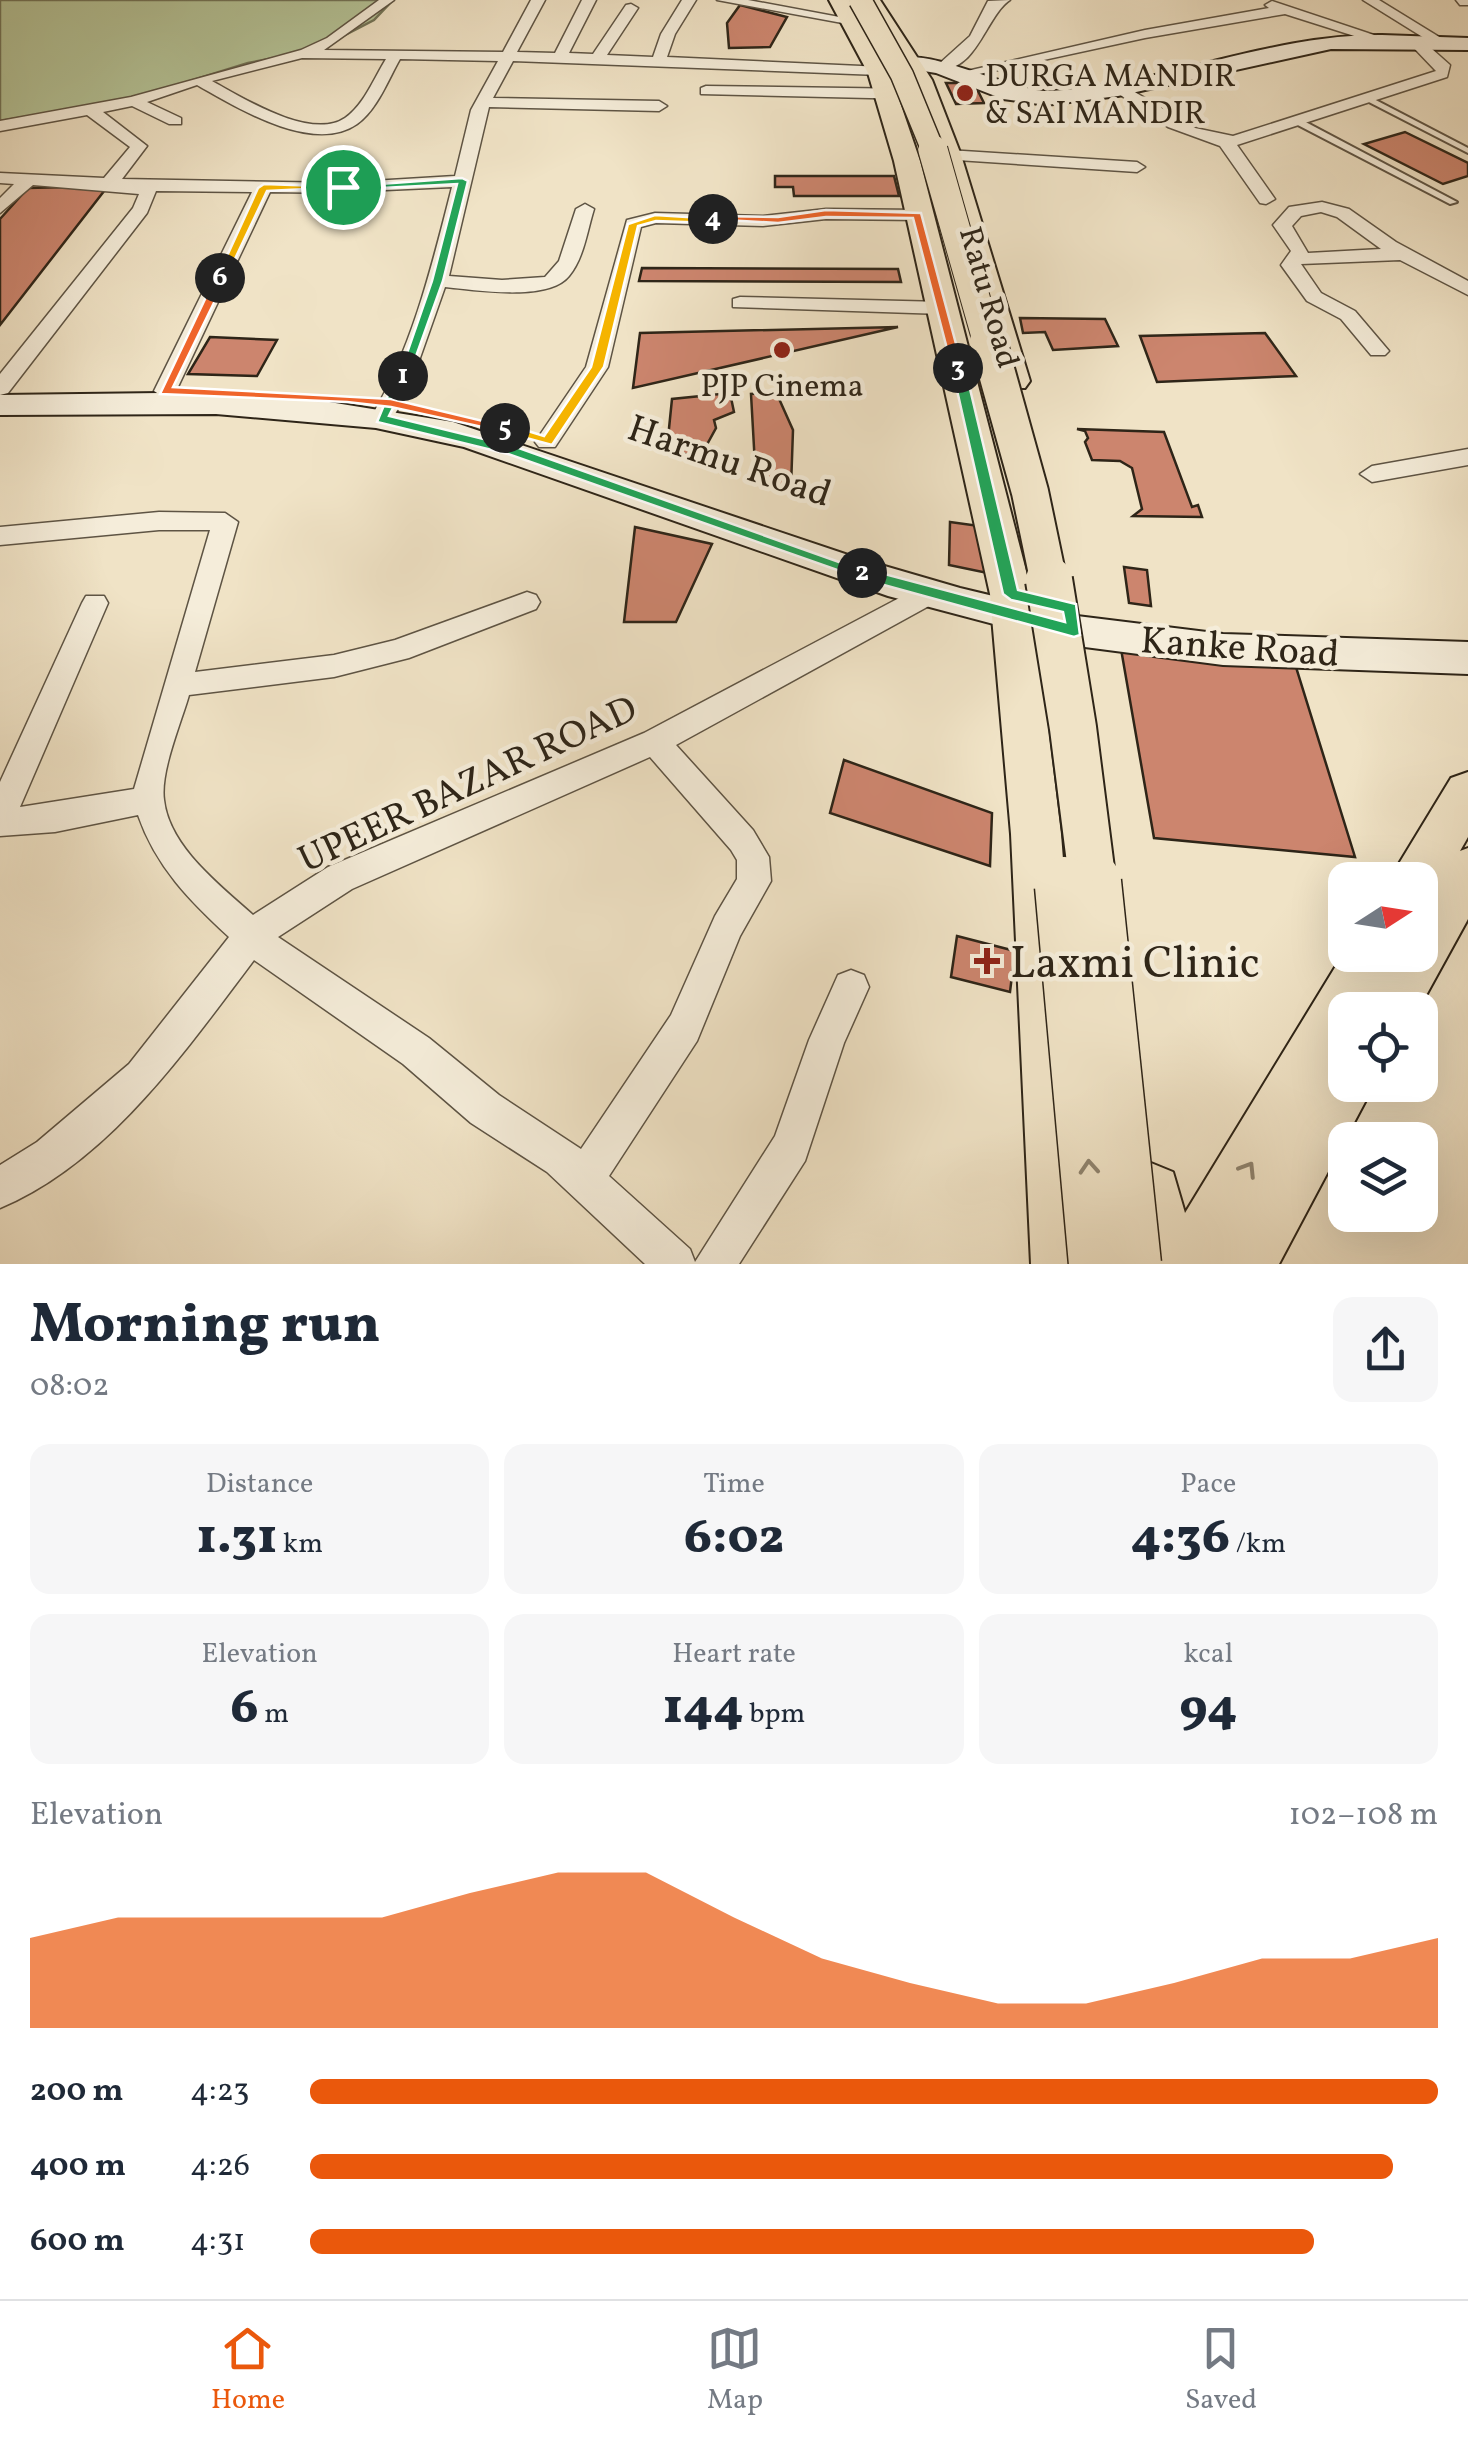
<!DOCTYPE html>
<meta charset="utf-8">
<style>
body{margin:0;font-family:Vollkorn,serif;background:#f6f6f7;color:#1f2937;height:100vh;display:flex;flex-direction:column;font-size:38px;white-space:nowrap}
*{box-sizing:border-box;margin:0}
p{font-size:32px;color:#747a83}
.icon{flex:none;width:55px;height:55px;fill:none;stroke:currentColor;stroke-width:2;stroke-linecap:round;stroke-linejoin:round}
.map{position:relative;height:1264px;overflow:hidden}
.sheet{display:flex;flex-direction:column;background:#fff;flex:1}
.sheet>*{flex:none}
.needle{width:65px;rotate:78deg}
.buttons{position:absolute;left:1328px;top:862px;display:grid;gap:20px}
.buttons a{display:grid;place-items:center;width:110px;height:110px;border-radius:20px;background:#fff;box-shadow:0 10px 40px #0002;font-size:50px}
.pin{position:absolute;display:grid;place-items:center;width:85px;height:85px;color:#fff;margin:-42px;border:5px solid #fff;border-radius:50%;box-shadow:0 2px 10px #0007}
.km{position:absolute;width:50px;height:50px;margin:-25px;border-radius:50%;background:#222;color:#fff;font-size:28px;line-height:50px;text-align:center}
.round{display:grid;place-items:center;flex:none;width:105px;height:105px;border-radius:20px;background:#f6f6f7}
.headline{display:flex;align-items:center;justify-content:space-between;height:170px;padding:0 30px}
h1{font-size:55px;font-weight:800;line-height:75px}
.metrics{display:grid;grid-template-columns:repeat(3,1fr);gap:15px;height:170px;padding:10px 30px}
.metrics div{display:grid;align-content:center;border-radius:20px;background:#f6f6f7;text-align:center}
.metrics b{font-size:50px;font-weight:800}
.metrics small{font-size:28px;font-weight:400}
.metrics p{font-size:28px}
.chart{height:280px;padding:20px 30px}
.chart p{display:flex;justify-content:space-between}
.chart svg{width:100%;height:180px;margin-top:10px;fill:#ea580c;opacity:.7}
ul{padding:0 30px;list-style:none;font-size:32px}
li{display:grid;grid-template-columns:160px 120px 1fr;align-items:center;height:75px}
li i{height:25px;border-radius:12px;background:#ea580c}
.tabs{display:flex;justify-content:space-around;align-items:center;height:140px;border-top:2px solid #e0e1e3;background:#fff;font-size:28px;color:#747a83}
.tabs a{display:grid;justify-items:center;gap:5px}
.tabs .active{color:#ea580c}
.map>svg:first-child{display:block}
</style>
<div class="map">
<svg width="1468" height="1264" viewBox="0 0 1468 1264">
<rect width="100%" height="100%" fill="#f0e3c6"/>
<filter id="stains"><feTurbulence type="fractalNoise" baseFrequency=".002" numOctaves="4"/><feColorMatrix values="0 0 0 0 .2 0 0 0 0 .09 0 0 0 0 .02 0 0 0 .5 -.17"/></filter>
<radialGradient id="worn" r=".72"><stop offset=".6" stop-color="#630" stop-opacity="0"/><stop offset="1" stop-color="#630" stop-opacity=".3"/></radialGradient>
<!-- green -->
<polygon fill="#b5c498" stroke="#727458" stroke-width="2.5" points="0,0 393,0 374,20 316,50 248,63 135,98 0,121"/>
<!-- building -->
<g fill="#cc856e" stroke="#2e2518" stroke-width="2.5">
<polygon points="740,5 787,17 770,47 729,48 727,23"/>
<polygon points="946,83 974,83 984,103 956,104"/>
<polygon points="1405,132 1468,163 1468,176 1443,184 1364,144"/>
<polygon points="775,176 894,176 899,196 794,196 793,187 775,187"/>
<polygon points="108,186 0,325 0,219 28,188"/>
<polygon points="642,268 898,269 901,282 639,281"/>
<polygon points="1020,318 1105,319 1118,346 1053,350 1045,332 1023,333"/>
<polygon points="898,327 633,388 640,333"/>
<polygon points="1265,333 1296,376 1157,382 1140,336"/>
<polygon points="210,337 277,340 257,376 188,374"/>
<polygon points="776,392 793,430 791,487 756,483 751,394"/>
<polygon points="730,393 734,412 714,420 716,428 699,459 667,448 672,399"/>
<polygon points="1077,429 1164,432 1192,507 1198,505 1202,517 1133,516 1142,509 1132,468 1120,461 1092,460 1085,442 1088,438 1085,431"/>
<polygon points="950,522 994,528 997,575 949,565"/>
<polygon points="635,527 712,544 676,622 624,622"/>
<polygon points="1124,567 1147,570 1151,606 1129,603"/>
<polygon points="1121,649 1295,664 1355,857 1154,838"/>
<polygon points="844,760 992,813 990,866 830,813"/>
<polygon points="957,936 1015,951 1010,992 951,977"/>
</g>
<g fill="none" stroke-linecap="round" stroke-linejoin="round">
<defs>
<g id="lane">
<polygon points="1368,96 1468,148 1468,153 1365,100 1364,98"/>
<polygon points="1292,118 1298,118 1457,202 1450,204 1292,122"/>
</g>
<g id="street">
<path d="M379,0H394L324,50L503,52L531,0H545L517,52L555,53L582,0H596L569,53L593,54L626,5L631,4L638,8L607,55L653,57L661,34L682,0H696L675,34L667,57L905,68L912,72L905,76L513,61L493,98L659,101L667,106L659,111L489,107L449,276L502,280L545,277L559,261L576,209L585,204L594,209C587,231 584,258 569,276C548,302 476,290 445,287L408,392L389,424H373L370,419C412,349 432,266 452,187L364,191L368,197L366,212L357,217L348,212L347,193L270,192L176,391L165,398L154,391L252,192L156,191L147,213L8,393L0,395V374L133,208L139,194L33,185L0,213V198L14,184L0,183V173L104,178L130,147L87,115L0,131V121L131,97L301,50L327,38ZM302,58L386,59C374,78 364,105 345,118C311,141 243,98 212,81ZM400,59L498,61L471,110L455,176L339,183L122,179L147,146L103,112L132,106L169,124H181V118L147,102L197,85C236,107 313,155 357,124C377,110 388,80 400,59Z"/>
<polygon points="717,0 748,0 882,25 875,29"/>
<path d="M1010,0C986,16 977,71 940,69V63L970,36L988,1Z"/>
<polygon points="1363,0 1379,0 1449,43 1437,46"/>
<polygon points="1456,0 1468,0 1468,5 1460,5"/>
<polygon points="1272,1 1401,44 1389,47 1285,14 1145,38 961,78 954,74 1145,30 1269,8 1265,5"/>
<polygon points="1413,41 1423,41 1450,65 1447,77 1237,145 1275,199 1266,204 1260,203 1220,146 1168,127 1110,88 1123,85 1195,128 1233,136 1436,71 1413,47"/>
<polygon points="706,86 913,89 921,94 913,99 701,94 701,88"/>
<polygon points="948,150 1137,162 1145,167 1137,172 942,159 940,155"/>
<path d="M1322,202L1349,209L1396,242L1468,281V295L1400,260L1301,264L1321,293L1355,311L1389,351L1385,355H1371L1341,319L1307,301L1281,265L1291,251L1273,225L1289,207ZM1321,212L1337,217L1381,249L1308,253L1292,226L1301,216Z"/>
<polygon points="826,209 918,210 927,215 918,220 826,219 763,226 656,223 641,227 608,367 555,447 539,447 535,442 586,367 627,220 655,213 763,216"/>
<polygon points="740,297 943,302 953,308 943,314 733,307 733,299"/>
<polygon points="1468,449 1468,465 1372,482 1360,474 1372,466"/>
<path d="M159,512L225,513L238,522L195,672L334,655L395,640L527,592L536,595L540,602L536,609L409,658L334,677L189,695C181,723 160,772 164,800C169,847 221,886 253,915L328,867L644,733L920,587H938L942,594L938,601L676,745L753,830L769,857L771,881L740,936L697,1041L609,1176L690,1249L695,1262L775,1136L809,1040L838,975L851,970L864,975L869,987L844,1043L805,1161L739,1264H645L547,1172L471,1123L403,1064L254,960C186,1050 108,1163 0,1208V1165L37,1142L129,1064L229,937C190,901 156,867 138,815L55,832L0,836V782L82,603L86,596H104L108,603L20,807L134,789L210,530H159L0,545V527ZM650,757L731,850L737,860V879L715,916L671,1015L581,1149L499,1095L429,1038L278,937L352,889Z"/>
</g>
<g id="secondary">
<path d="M1382,35L1468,38V50L1331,49L1118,96L1046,105L1003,99L936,73L900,67L897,62C918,42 1013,93 1050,91C1163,85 1269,34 1382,35Z"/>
<polygon points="161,393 323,401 453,422 857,558 960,588 1077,616 1223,634 1468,642 1468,674 1223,665 1077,646 888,596 464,447 376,428 216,414 0,415 0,395"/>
</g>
<g id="primary">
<polygon points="829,0 849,0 890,73 920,161 1032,594 1061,834 1095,1264 1031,1264 1011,834 990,594 894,161 868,73"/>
<polygon points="860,0 880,0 932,80 961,155 1030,381 1025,388 1001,388 996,381 935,155 908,80"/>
<polygon points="1468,772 1468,837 1460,851 1468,848 1468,919 1418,1010 1345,1010 1345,1085 1374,1085 1279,1264 1130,1264 1120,1194 1129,1172 1151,1163 1173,1172 1185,1213 1345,951 1345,955 1420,955 1420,880 1389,880 1451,778"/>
</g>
</defs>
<!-- lane casing -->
<use href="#lane" stroke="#5e5444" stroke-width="4"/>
<!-- street casing -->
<use href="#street" stroke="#5e5444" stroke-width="3"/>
<!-- secondary casing -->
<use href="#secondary" stroke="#2e2518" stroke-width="4"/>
<!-- primary casing -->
<use href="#primary" stroke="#2e2518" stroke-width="4"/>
<!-- lane -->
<use href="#lane" fill="#f5edda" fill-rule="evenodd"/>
<!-- street -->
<use href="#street" fill="#f5edda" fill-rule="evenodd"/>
<!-- secondary -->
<use href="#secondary" fill="#f5edda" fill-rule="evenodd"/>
<!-- primary -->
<use href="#primary" fill="#f0e3c6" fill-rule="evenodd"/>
<defs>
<polyline id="primary-bridge-far4" points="860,0 902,75 934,153"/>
<polyline id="primary-bridge-far3" points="933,150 988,343"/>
<polyline id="primary-bridge-far2" points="988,341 1030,492 1049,583"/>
<polyline id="primary-bridge-far1" points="1049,580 1073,728 1093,885"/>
<g id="primary-bridge">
<polyline points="1092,882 1132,1264"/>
<polyline points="1064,886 1098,1264"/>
</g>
</defs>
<!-- primary-bridge-far4 casing -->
<use href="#primary-bridge-far4" stroke="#2e2518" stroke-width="25" stroke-linecap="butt"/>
<!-- primary-bridge-far3 casing -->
<use href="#primary-bridge-far3" stroke="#2e2518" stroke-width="31" stroke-linecap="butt"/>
<!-- primary-bridge-far2 casing -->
<use href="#primary-bridge-far2" stroke="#2e2518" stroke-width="40" stroke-linecap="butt"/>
<!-- primary-bridge-far1 casing -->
<use href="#primary-bridge-far1" stroke="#2e2518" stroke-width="50" stroke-linecap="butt"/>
<!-- primary-bridge casing -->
<use href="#primary-bridge" stroke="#2e2518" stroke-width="61" stroke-linecap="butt"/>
<!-- primary-bridge-far4 -->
<use href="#primary-bridge-far4" stroke="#f0e3c6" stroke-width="22"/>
<!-- primary-bridge-far3 -->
<use href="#primary-bridge-far3" stroke="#f0e3c6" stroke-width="29"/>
<!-- primary-bridge-far2 -->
<use href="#primary-bridge-far2" stroke="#f0e3c6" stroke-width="36"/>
<!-- primary-bridge-far1 -->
<use href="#primary-bridge-far1" stroke="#f0e3c6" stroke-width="46"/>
<!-- primary-bridge -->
<use href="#primary-bridge" stroke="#f0e3c6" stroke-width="58"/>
</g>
<!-- one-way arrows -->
<defs><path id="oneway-chevron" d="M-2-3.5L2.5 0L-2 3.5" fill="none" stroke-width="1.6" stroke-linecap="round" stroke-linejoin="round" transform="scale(2.5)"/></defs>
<g stroke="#8f846f">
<use href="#oneway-chevron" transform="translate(1089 1167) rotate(-94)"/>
<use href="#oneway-chevron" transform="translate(1248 1169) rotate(-58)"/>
</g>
<!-- split-1 -->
<polygon fill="#22a559" stroke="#fff" stroke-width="2.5" points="462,178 468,181 443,281 409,376 398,379 432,281 457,184 343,190 338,187"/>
<!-- split-2 -->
<polygon fill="#22a559" stroke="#fff" stroke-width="2.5" points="403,372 409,376 389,416 516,447 870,573 862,579 857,577 508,454 377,422 396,376"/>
<!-- split-3 -->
<polygon fill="#22a559" stroke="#fff" stroke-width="2.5" points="958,364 965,368 1018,590 1076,604 1080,635 1074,637 862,579 854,573 862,568 1065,622 1063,612 1011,600 1003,594 952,368"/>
<!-- split-4 -->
<polygon fill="#f0652b" stroke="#fff" stroke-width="2.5" points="826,210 921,213 963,370 952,368 913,218 826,217 778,223 708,219 713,216 778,217"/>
<!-- split-5 -->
<polygon fill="#f5b400" stroke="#fff" stroke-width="2.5" points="655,215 718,219 713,223 656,221 638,226 604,367 552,445 500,431 500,425 505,424 544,436 591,367 628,224"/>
<!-- split-6 -->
<polygon fill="#f0652b" stroke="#fff" stroke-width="2.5" points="220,274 226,278 173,387 391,399 512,428 505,432 391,407 347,402 160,394 215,278"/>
<!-- split-7 -->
<polygon fill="#f5b400" stroke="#fff" stroke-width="2.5" points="264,184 348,187 267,191 226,278 216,280 258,188"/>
<!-- markers -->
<g fill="#8f2418" stroke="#f5edda" stroke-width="4">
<circle cx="965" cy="93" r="10"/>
<circle cx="782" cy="350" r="10"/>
<path d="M982 946h10v10h10v10h-10v10h-10v-10h-10v-10h10z"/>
</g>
<g text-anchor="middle" stroke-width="9" stroke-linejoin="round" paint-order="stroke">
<!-- far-poi labels -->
<g font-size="32" fill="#2e2518" stroke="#f5edda" text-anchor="start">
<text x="985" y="86">DURGA MANDIR<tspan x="985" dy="37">&amp; SAI MANDIR</tspan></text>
<text x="782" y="396" text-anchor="middle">PJP Cinema</text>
</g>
<!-- far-street labels -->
<g font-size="32" fill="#2e2518" stroke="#f5edda">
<text transform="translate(990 297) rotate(74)" y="11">Ratu Road</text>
</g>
<!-- street labels -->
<g font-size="38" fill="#2e2518" stroke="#f5edda">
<text transform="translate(730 460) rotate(19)" y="13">Harmu Road</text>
<text transform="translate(1240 646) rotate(4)" y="13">Kanke Road</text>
<text transform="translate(467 783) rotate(-25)" y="13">UPEER BAZAR ROAD</text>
</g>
<!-- near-poi labels -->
<g font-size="45" fill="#2e2518" stroke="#f5edda" text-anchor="start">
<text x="1010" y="977">Laxmi Clinic</text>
</g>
</g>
<rect width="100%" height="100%" filter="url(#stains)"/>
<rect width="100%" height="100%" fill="url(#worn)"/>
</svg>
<div class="buttons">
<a><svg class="needle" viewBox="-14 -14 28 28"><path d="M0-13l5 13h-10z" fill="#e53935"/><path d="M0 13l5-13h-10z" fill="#747a83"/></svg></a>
<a><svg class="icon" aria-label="locate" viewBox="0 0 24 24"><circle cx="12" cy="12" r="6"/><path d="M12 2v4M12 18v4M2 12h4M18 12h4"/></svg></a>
<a><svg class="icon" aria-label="layers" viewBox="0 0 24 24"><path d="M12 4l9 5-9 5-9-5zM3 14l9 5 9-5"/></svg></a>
</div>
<div class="pin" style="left:343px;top:187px;background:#1e9e55"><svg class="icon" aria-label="arrive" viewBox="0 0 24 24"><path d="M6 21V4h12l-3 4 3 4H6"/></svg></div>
<b class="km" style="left:403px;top:376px">1</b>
<b class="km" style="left:862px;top:573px">2</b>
<b class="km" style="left:958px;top:368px">3</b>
<b class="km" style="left:713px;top:219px">4</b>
<b class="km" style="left:505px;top:428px">5</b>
<b class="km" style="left:220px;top:278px">6</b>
</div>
<section class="sheet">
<div class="headline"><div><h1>Morning run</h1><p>08:02</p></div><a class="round"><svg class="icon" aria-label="share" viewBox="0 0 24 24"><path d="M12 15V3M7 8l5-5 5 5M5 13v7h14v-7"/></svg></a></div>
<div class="metrics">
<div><p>Distance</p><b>1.31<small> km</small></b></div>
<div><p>Time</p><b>6:02</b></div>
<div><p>Pace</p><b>4:36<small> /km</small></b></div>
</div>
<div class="metrics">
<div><p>Elevation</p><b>6<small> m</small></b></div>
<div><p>Heart rate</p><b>144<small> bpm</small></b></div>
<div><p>kcal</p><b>94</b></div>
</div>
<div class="chart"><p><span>Elevation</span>102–108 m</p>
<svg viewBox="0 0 160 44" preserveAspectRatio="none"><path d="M0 44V22L10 17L20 17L30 17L40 17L50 11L60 6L70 6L80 17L90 27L100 33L110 38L120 38L130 33L140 27L150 27L160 22V44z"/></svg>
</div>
<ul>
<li><b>200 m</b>4:23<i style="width:100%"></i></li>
<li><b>400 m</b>4:26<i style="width:96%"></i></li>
<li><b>600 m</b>4:31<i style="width:89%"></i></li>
</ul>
</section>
<nav class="tabs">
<a class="active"><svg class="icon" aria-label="home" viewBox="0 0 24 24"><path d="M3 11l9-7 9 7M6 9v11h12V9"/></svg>Home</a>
<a><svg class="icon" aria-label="map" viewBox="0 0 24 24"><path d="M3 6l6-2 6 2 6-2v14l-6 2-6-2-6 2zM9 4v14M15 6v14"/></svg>Map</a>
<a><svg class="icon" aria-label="saved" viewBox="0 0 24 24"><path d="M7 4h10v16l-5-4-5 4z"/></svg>Saved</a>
</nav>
